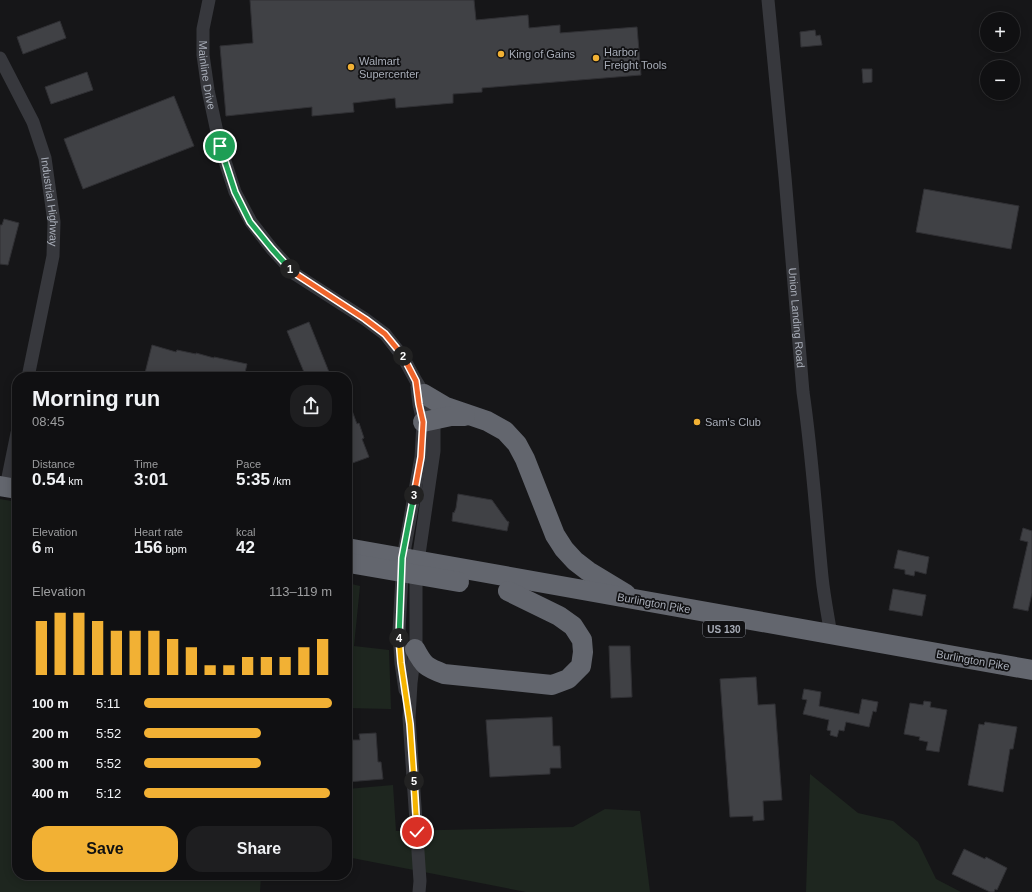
<!DOCTYPE html>
<meta charset="utf-8">
<style>
body{margin:0;font-family:Arial,sans-serif;background:#1e1e20;color:#f1f3f6;height:100vh;display:flex;flex-direction:column;font-size:15px;white-space:nowrap}
*{box-sizing:border-box;margin:0}
p{font-size:13px;color:#9c9d9f}
.icon{flex:none;width:22px;height:22px;fill:none;stroke:currentColor;stroke-width:2;stroke-linecap:round;stroke-linejoin:round}
.map{position:relative;flex:1;overflow:hidden}
.drawer{position:absolute;left:12px;top:372px;width:340px;height:508px;display:flex;flex-direction:column;background:#101012;border-radius:16px;box-shadow:0 2px 10px #0003,0 0 0 1px #303032}
.drawer>*{flex:none}
.tools{position:absolute;left:980px;top:12px;display:grid;gap:8px}
.tools a{display:grid;place-items:center;width:40px;height:40px;border-radius:50%;background:#101012;box-shadow:0 2px 10px #0003,0 0 0 1px #303032;font-size:20px}
.pin{position:absolute;display:grid;place-items:center;width:34px;height:34px;color:#fff;margin:-17px;border:2px solid #fff;border-radius:50%;box-shadow:0 1px 4px #0007}
.km{position:absolute;width:20px;height:20px;margin:-10px;border-radius:50%;background:#222;color:#fff;font-size:11px;line-height:20px;text-align:center}
.round{display:grid;place-items:center;flex:none;width:42px;height:42px;border-radius:16px;background:#1e1e20}
.head{display:flex;align-items:center;justify-content:space-between;height:68px;padding:0 20px}
h1{font-size:22px;font-weight:700;line-height:30px}
.figures{display:grid;grid-template-columns:repeat(3,1fr);gap:6px;height:68px;padding:4px 20px}
.figures div{display:grid;align-content:center}
.figures b{font-size:17px;font-weight:700}
.figures small{font-size:11px;font-weight:400}
.figures p{font-size:11px}
.chart{height:112px;padding:8px 20px}
.chart p{display:flex;justify-content:space-between}
.chart svg{width:100%;height:72px;margin-top:4px;stroke:#f2b134;stroke-width:6}
.button{display:flex;gap:8px;margin-top:auto;padding:8px 20px}
.button a{flex:1;height:46px;border-radius:16px;background:#f2b134;color:#111;font-size:16px;font-weight:700;line-height:46px;text-align:center}
.button a+a{background:#1e1e20;color:#f1f3f6}
ul{padding:0 20px;list-style:none;font-size:13px}
li{display:grid;grid-template-columns:64px 48px 1fr;align-items:center;height:30px}
li i{height:10px;border-radius:5px;background:#f2b134}
.map>svg:first-child{display:block}
</style>
<div class="map">
<svg width="1032" height="892" viewBox="0 0 1032 892">
<rect width="100%" height="100%" fill="#161618"/>
<!-- green -->
<g fill="#1e261f">
<polygon points="0,499 17,502 17,875 261,875 260,892 0,892"/>
<polygon points="347,583 360,586 354,646 389,650 391,709 347,708"/>
<polygon points="810,774 858,813 893,821 918,842 936,879 961,892 806,892"/>
<polygon points="393,785 396,831 573,827 605,809 640,811 650,892 526,892 347,857 347,789"/>
</g>
<!-- building -->
<g fill="#404145" stroke="#303034">
<polygon points="250,0 474,0 476,20 528,15 529,28 560,25 560,33 637,27 641,75 482,88 482,92 453,94 453,103 396,108 395,98 353,103 354,112 312,116 312,107 226,116 220,46 253,43"/>
<polygon points="60,21 66,38 23,54 17,37"/>
<polygon points="815,30 816,36 820,35 822,45 801,47 800,32"/>
<polygon points="862,69 872,69 872,82 863,83"/>
<polygon points="87,72 93,90 51,104 45,87"/>
<polygon points="174,96 194,146 83,189 64,139"/>
<polygon points="924,189 1019,206 1011,249 916,232"/>
<polygon points="4,219 19,223 8,265 0,264 0,225 2,225"/>
<polygon points="309,322 331,377 306,377 287,331"/>
<polygon points="152,345 176,352 177,350 196,354 196,353 214,358 214,357 247,364 244,377 144,377"/>
<polygon points="348,400 357,424 359,423 364,438 362,439 369,457 347,465 347,401"/>
<polygon points="458,494 492,500 507,521 509,522 507,531 452,521 453,512 454,513 456,508"/>
<polygon points="1023,528 1032,531 1032,593 1028,611 1013,608 1028,542 1020,540"/>
<polygon points="898,550 929,557 926,574 915,571 914,576 905,574 905,570 894,568"/>
<polygon points="893,589 926,595 922,616 889,610"/>
<polygon points="609,646 630,646 632,697 611,698"/>
<polygon points="756,677 758,705 775,704 782,800 763,801 764,820 753,821 753,816 730,817 720,679"/>
<polygon points="804,689 821,692 819,706 859,714 862,699 878,702 876,712 873,711 869,727 846,722 844,731 839,730 837,737 830,735 831,731 827,730 829,720 803,714 807,700 802,699"/>
<polygon points="924,701 931,702 930,707 947,710 939,752 926,750 928,742 919,740 920,737 904,734 910,703 923,705"/>
<polygon points="552,717 553,746 560,746 561,768 550,768 550,774 490,777 486,720"/>
<polygon points="985,722 1017,727 1013,749 1010,749 1003,792 968,785 979,724 984,725"/>
<polygon points="376,733 378,762 381,762 383,779 347,782 347,747 352,746 351,740 360,740 359,734"/>
<polygon points="964,849 985,859 986,857 1007,868 997,890 995,889 994,892 990,892 952,874"/>
</g>
<g fill="none" stroke-linecap="round" stroke-linejoin="round">
<!-- minor -->
<g stroke="#37383d" stroke-width="13">
<path id="s1" d="M209,0L203,29V55L208,90L220,146L235,192L251,222L272,249L295,274L365,319L385,334L403,357L416,381L429,402L434,420V451L416,575V642L411,683L409,718L420,881L419,892"/>
<path id="s2" d="M768,0L785,177L803,392C812,453 816,516 822,577C824,597 828,616 831,635"/>
<path id="s3" d="M0,58L33,122L45,158L54,222L53,256L28,377"/>
<polyline points="6,487 17,433"/>
<polyline points="405,690 401,663 399,631 400,612 403,558 421,457 423,422 419,404 417,387"/>
</g>
<!-- highway -->
<g stroke="#63666e" stroke-width="20">
<polyline points="424,394 446,407 487,421 505,431 517,444 525,459 555,535 564,549 575,561 588,571 626,594"/>
<polyline points="423,422 451,416 465,416"/>
<polyline points="0,486 17,489"/>
<polyline points="347,548 1032,670"/>
<polyline points="349,563 459,582"/>
<path d="M415,649C424,666 426,667 444,674L552,685L568,679L581,666L583,652L582,640L573,626L559,616L508,591"/>
</g>
</g>
<g fill="none" stroke-linecap="round" stroke-linejoin="round">
<defs>
<polyline id="split-1" points="220,146 235,192 250,222 272,249 290,269"/>
<polyline id="split-2" points="290,269 296,274 365,319 385,334 403,356"/>
<polyline id="split-3" points="403,356 416,381 419,404 423,422 421,457 414,495"/>
<polyline id="split-4" points="399,638 400,612 402,558 414,495"/>
<polyline id="split-5" points="399,638 401,663 410,724 414,781"/>
<polyline id="split-6" points="414,781 417,832"/>
</defs>
<!-- split-1 casing -->
<use href="#split-1" stroke="#fff" stroke-width="8"/>
<!-- split-2 casing -->
<use href="#split-2" stroke="#fff" stroke-width="8"/>
<!-- split-3 casing -->
<use href="#split-3" stroke="#fff" stroke-width="8"/>
<!-- split-4 casing -->
<use href="#split-4" stroke="#fff" stroke-width="8"/>
<!-- split-5 casing -->
<use href="#split-5" stroke="#fff" stroke-width="8"/>
<!-- split-6 casing -->
<use href="#split-6" stroke="#fff" stroke-width="8"/>
<!-- split-1 -->
<use href="#split-1" stroke="#22a559" stroke-width="5"/>
<!-- split-2 -->
<use href="#split-2" stroke="#f0652b" stroke-width="5"/>
<!-- split-3 -->
<use href="#split-3" stroke="#f0652b" stroke-width="5"/>
<!-- split-4 -->
<use href="#split-4" stroke="#22a559" stroke-width="5"/>
<!-- split-5 -->
<use href="#split-5" stroke="#f5b400" stroke-width="5"/>
<!-- split-6 -->
<use href="#split-6" stroke="#f5b400" stroke-width="5"/>
</g>
<!-- markers -->
<g fill="#f2b134" stroke="#111113" stroke-width="1.5">
<circle cx="501" cy="54" r="4"/>
<circle cx="596" cy="58" r="4"/>
<circle cx="351" cy="67" r="4"/>
<circle cx="697" cy="422" r="4"/>
</g>
<g text-anchor="middle" stroke-width="3.5" stroke-linejoin="round" paint-order="stroke">
<!-- shield labels -->
<rect fill="#111113" stroke="#7b7e86" stroke-width="1" x="703" y="621" width="42" height="16" rx="3"/>
<g font-size="10" font-weight="bold" fill="#a8adb8">
<text x="724" y="633">US 130</text>
</g>
<!-- poi labels -->
<g font-size="11" fill="#a8adb8" stroke="#111113" text-anchor="start">
<text x="604" y="56">Harbor<tspan x="604" dy="13">Freight Tools</tspan></text>
<text x="509" y="58">King of Gains</text>
<text x="359" y="65">Walmart<tspan x="359" dy="13">Supercenter</tspan></text>
<text x="705" y="426">Sam's Club</text>
</g>
<!-- street labels -->
<g font-size="11" fill="#a8adb8" stroke="#111113">
<text dy="4" stroke="none"><textPath href="#s1" startOffset="76">Mainline Drive</textPath></text>
<text dy="4" stroke="none"><textPath href="#s3" startOffset="154">Industrial Highway</textPath></text>
<text dy="4" stroke="none"><textPath href="#s2" startOffset="319">Union Landing Road</textPath></text>
<text transform="translate(654 603) rotate(10)" y="4">Burlington Pike</text>
<text transform="translate(973 660) rotate(10)" y="4">Burlington Pike</text>
</g>
</g>
</svg>
<div class="tools">
<a>+</a>
<a>−</a>
</div>
<div class="pin" style="left:220px;top:146px;background:#1e9e55"><svg class="icon" aria-label="arrive" viewBox="0 0 24 24"><path d="M6 21V4h12l-3 4 3 4H6"/></svg></div>
<div class="pin" style="left:417px;top:832px;background:#d93025"><svg class="icon" aria-label="check" viewBox="0 0 24 24"><path d="M5 12l5 5 9-10"/></svg></div>
<b class="km" style="left:290px;top:269px">1</b>
<b class="km" style="left:403px;top:356px">2</b>
<b class="km" style="left:414px;top:495px">3</b>
<b class="km" style="left:399px;top:638px">4</b>
<b class="km" style="left:414px;top:781px">5</b>
<section class="drawer">
<div class="head"><div><h1>Morning run</h1><p>08:45</p></div><a class="round"><svg class="icon" aria-label="share" viewBox="0 0 24 24"><path d="M12 15V3M7 8l5-5 5 5M5 13v7h14v-7"/></svg></a></div>
<div class="figures">
<div><p>Distance</p><b>0.54<small> km</small></b></div>
<div><p>Time</p><b>3:01</b></div>
<div><p>Pace</p><b>5:35<small> /km</small></b></div>
</div>
<div class="figures">
<div><p>Elevation</p><b>6<small> m</small></b></div>
<div><p>Heart rate</p><b>156<small> bpm</small></b></div>
<div><p>kcal</p><b>42</b></div>
</div>
<div class="chart"><p><span>Elevation</span>113–119 m</p>
<svg viewBox="0 0 160 44" preserveAspectRatio="none"><path d="M5 44V11M15 44V6M25 44V6M35 44V11M45 44V17M55 44V17M65 44V17M75 44V22M85 44V27M95 44V38M105 44V38M115 44V33M125 44V33M135 44V33M145 44V27M155 44V22"/></svg>
</div>
<ul>
<li><b>100 m</b>5:11<i style="width:100%"></i></li>
<li><b>200 m</b>5:52<i style="width:62%"></i></li>
<li><b>300 m</b>5:52<i style="width:62%"></i></li>
<li><b>400 m</b>5:12<i style="width:99%"></i></li>
</ul>
<div class="button"><a>Save</a><a>Share</a></div>
</section>
</div>
